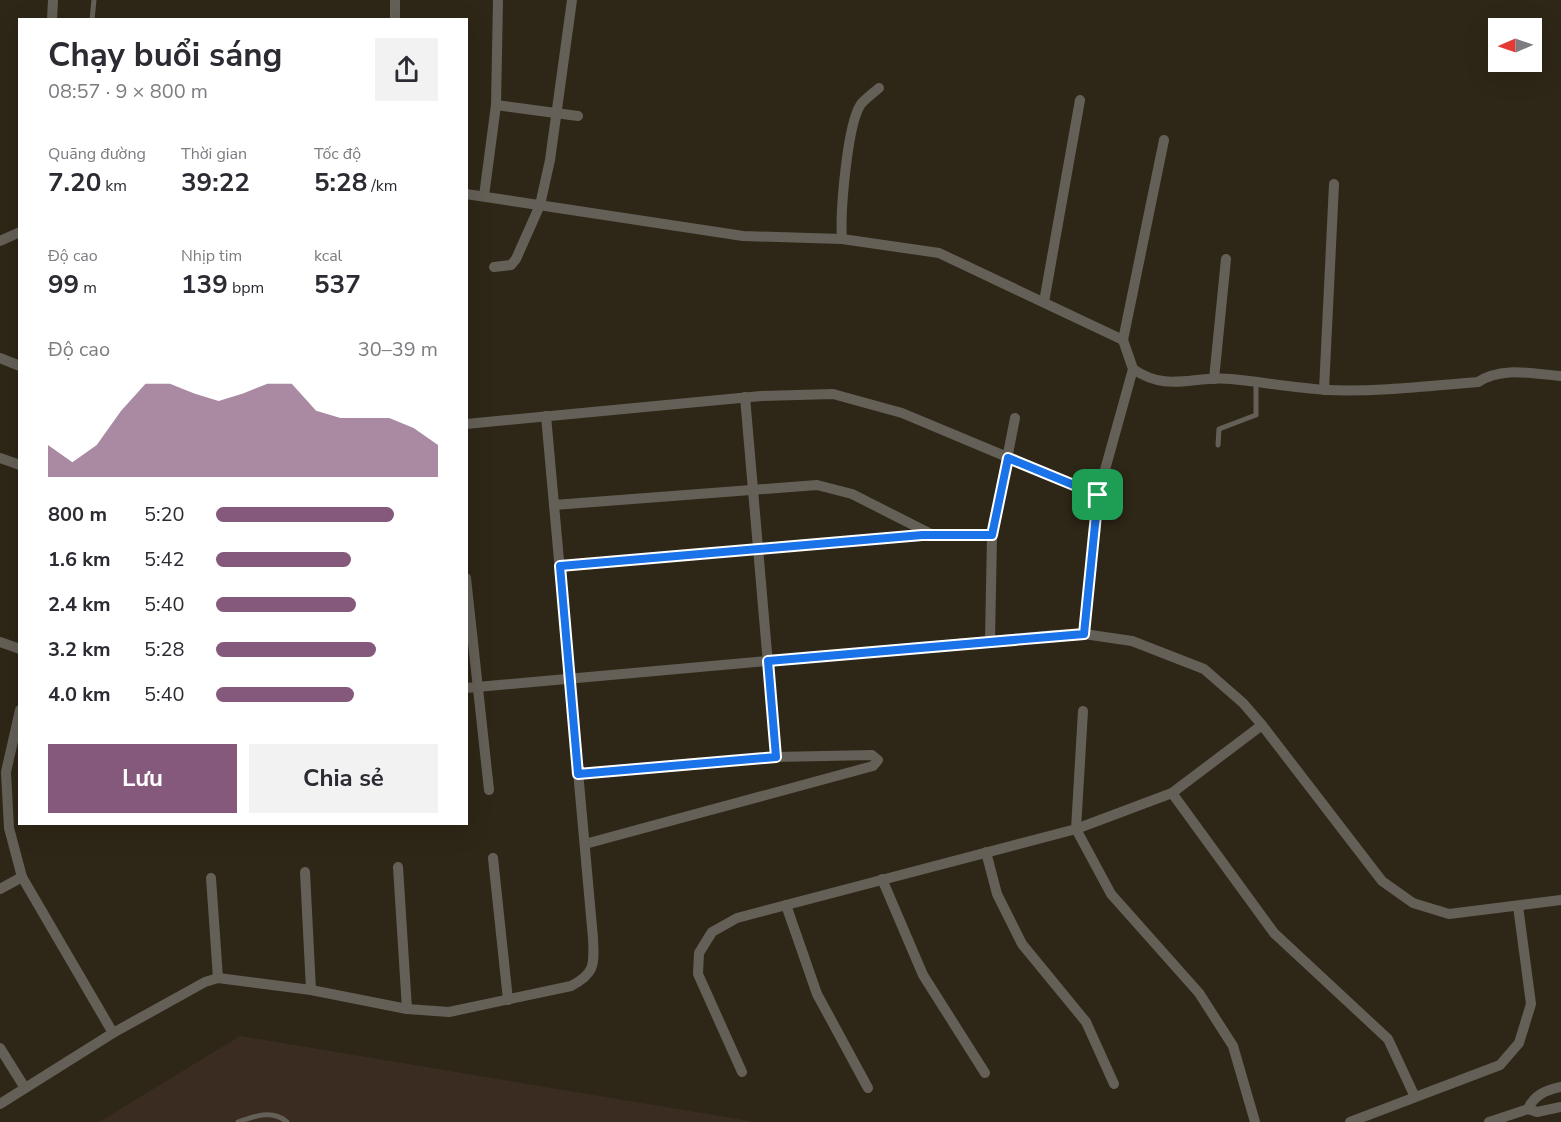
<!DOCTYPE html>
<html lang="vi">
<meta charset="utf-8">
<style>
body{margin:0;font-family:"Nunito Sans",sans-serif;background:#f2f2f3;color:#2b2b33;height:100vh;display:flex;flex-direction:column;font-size:22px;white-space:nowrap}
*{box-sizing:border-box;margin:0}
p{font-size:20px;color:#7c7c81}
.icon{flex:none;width:33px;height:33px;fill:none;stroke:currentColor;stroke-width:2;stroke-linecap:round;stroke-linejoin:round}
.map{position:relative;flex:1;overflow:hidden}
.drawer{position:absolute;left:18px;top:18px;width:450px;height:807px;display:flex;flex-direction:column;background:#fff;border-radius:0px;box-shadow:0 6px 24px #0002}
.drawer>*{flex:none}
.needle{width:39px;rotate:268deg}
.controls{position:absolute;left:1488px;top:18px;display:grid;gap:12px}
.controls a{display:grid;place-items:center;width:54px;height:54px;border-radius:0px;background:#fff;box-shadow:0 6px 24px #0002;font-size:30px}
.pin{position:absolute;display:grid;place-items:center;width:51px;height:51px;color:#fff;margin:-26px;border-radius:12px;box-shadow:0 3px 9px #0006}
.round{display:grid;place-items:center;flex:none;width:63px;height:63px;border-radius:0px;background:#f2f2f3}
.head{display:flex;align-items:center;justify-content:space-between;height:102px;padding:0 30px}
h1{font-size:33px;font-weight:700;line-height:45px}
.figures{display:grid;grid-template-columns:repeat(3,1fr);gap:9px;height:102px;padding:6px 30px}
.figures div{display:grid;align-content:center}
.figures b{font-size:26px;font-weight:700}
.figures small{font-size:16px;font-weight:400}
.figures p{font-size:16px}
.chart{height:168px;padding:12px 30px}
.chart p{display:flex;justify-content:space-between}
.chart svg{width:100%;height:108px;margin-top:6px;fill:#85597c;opacity:.7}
.action{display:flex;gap:12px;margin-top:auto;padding:12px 30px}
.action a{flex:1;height:69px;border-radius:0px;background:#85597c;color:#fff;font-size:24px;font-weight:700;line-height:69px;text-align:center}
.action a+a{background:#f2f2f3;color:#2b2b33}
ul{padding:0 30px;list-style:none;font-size:20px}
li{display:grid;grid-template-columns:96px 72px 1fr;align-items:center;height:45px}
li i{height:15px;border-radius:8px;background:#85597c}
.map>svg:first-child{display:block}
</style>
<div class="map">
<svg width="1561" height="1122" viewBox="0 0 1561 1122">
<rect width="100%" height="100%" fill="#2e2717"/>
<!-- industrial -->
<polygon fill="#3a2c20" points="240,1036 756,1122 99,1122"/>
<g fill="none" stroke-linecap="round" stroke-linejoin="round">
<!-- service -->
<g stroke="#646058" stroke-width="5">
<polyline points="92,20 94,0"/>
<polyline points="1218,445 1219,429 1256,415 1256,383"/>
<path d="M238,1122C254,1116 273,1109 287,1122"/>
</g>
<!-- minor -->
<g stroke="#646058" stroke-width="10">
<polyline points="395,0 395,20"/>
<polyline points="52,20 53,0"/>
<polyline points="496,105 578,116"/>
<polyline points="466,194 743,236 842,239 939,253 1123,340"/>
<polyline points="484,196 496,105 498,0"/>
<path d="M842,239C840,214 847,124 861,104C866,98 873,93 879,88"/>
<polyline points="0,241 20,232"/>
<polyline points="494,267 511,265 516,259 540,205 550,160 572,0"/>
<polyline points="1044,302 1080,100"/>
<polyline points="0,358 20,366"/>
<path d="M1133,369C1168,393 1193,375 1231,379C1262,382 1294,388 1327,390C1377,392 1428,386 1478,382C1502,366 1533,374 1561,376"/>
<polyline points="1214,379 1226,259"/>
<polyline points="1324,390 1334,184"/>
<polyline points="745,397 776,757"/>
<polyline points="466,424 761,396 833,394 902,413 1098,495"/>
<polyline points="0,458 20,465"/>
<polyline points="554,505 817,485 852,494 929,533"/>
<polyline points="560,566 922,535 992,535"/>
<polyline points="466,578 489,790"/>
<polyline points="1084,634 1098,495 1133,369 1123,340 1164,140"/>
<polyline points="990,641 992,535 1015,418"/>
<polyline points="0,642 20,649"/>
<polyline points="466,688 1056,635 1084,634 1132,641 1204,669 1243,703 1262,725 1382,881 1413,903 1449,914 1561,900"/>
<polyline points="20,710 6,772 9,828 22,877 113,1033"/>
<polyline points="1083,711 1076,829 1111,894 1199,993 1233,1046 1255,1122"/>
<polyline points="578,774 776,757 872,755 878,760 873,766 585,844"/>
<polyline points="1172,793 1274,933 1388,1039 1415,1097"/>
<polyline points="986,852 997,894 1022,944 1086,1022 1114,1084"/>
<polyline points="493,858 508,1000"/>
<polyline points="398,867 407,1009"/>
<polyline points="305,872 311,990"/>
<polyline points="211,878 218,978"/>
<polyline points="882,879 923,975 985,1073"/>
<polyline points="0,889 22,877"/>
<polyline points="786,905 817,994 868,1088"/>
<polyline points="0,1048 25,1088"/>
<polyline points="742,1072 698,974 699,953 712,932 737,918 1076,829 1172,793 1262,725"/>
<path d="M0,1104L113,1033L205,982L218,978L311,990L407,1009L449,1012L571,986C596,973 594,964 593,938L546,416"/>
<path d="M1528,1109C1534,1095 1546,1090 1561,1087"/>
<polyline points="1350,1122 1500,1065 1519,1043 1531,1004 1518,906"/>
<polyline points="1489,1122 1528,1109 1537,1112 1561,1107"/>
</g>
</g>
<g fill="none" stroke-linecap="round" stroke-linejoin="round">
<defs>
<polygon id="route" points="1008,458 1098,495 1084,634 768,661 776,757 578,774 560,566 922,535 992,535"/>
</defs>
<!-- route casing -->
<use href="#route" stroke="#fff" stroke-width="12"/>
<!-- route -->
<use href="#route" stroke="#1a73e8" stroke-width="8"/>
</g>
</svg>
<div class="controls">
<a><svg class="needle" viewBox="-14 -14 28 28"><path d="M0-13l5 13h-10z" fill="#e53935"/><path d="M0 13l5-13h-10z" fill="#7c7c81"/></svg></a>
</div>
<div class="pin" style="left:1098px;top:495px;background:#1e9e55"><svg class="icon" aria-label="arrive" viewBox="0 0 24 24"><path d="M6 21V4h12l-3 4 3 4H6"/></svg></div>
<section class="drawer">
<div class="head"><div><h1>Chạy buổi sáng</h1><p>08:57 · 9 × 800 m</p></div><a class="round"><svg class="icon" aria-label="share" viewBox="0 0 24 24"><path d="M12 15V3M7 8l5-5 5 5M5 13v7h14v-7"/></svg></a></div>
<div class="figures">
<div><p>Quãng đường</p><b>7.20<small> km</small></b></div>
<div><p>Thời gian</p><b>39:22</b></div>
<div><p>Tốc độ</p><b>5:28<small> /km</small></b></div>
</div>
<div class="figures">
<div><p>Độ cao</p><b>99<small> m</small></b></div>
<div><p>Nhịp tim</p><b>139<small> bpm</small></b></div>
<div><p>kcal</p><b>537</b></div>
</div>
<div class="chart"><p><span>Độ cao</span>30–39 m</p>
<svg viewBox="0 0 160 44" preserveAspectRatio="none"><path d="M0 44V31L10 38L20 31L30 17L40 6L50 6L60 10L70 13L80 10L90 6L100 6L110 17L120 20L130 20L140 20L150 24L160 31V44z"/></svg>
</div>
<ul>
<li><b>800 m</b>5:20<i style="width:80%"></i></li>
<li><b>1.6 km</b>5:42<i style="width:61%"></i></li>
<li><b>2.4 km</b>5:40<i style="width:63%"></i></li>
<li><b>3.2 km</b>5:28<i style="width:72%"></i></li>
<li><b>4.0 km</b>5:40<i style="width:62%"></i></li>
</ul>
<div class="action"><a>Lưu</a><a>Chia sẻ</a></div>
</section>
</div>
